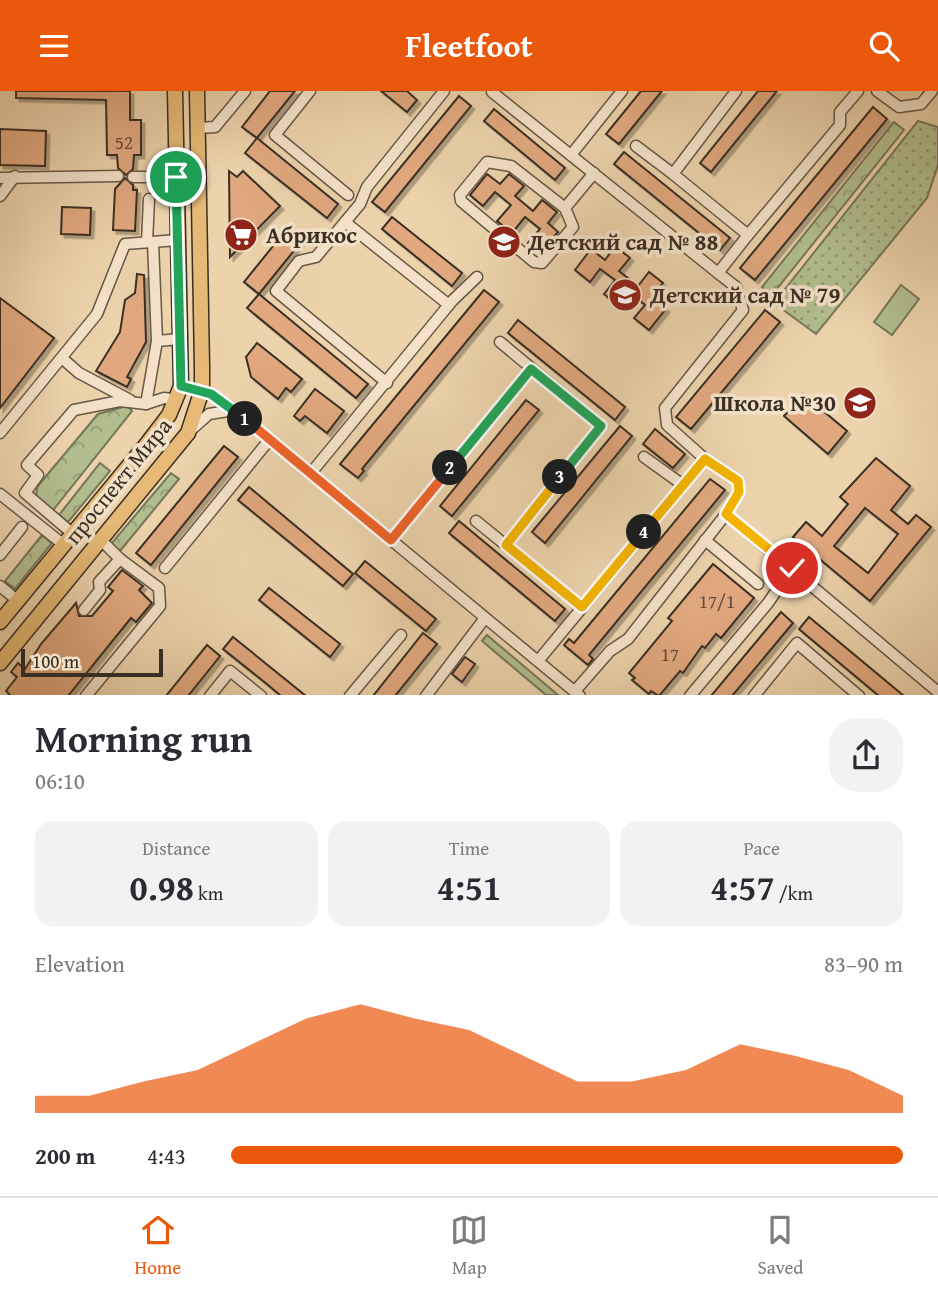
<!DOCTYPE html>
<meta charset="utf-8">
<style>
body{margin:0;font-family:"Gentium Book Plus",serif;background:#f2f2f3;color:#2b2b33;height:100vh;display:flex;flex-direction:column;font-size:26px;white-space:nowrap}
*{box-sizing:border-box;margin:0}
p{font-size:23px;color:#7c7c81}
.icon{flex:none;width:38px;height:38px;fill:none;stroke:currentColor;stroke-width:2;stroke-linecap:round;stroke-linejoin:round}
.map{position:relative;height:604px;overflow:hidden}
.side{display:flex;flex-direction:column;background:#fff;flex:1}
.side>*{flex:none}
.scale{position:absolute;left:21px;bottom:18px;width:142px;box-sizing:border-box;padding-left:7px;border:4px solid #3a2f23;border-top:0;font-size:19px;line-height:24px;white-space:nowrap;color:#3a2f23;-webkit-text-stroke:5px #f3e2c9;paint-order:stroke}
.pin{position:absolute;display:grid;place-items:center;width:60px;height:60px;color:#fff;margin:-30px;border:4px solid #fff;border-radius:50%;box-shadow:0 2px 7px #0007}
.km{position:absolute;width:35px;height:35px;margin:-18px;border-radius:50%;background:#222;color:#fff;font-size:19px;line-height:35px;text-align:center}
.round{display:grid;place-items:center;flex:none;width:74px;height:74px;border-radius:28px;background:#f2f2f3}
.overview{display:flex;align-items:center;justify-content:space-between;height:119px;padding:0 35px}
h1{font-size:38px;font-weight:700;line-height:52px}
.metrics{display:grid;grid-template-columns:repeat(3,1fr);gap:10px;height:119px;padding:7px 35px}
.metrics div{display:grid;align-content:center;border-radius:18px;background:#f2f2f3;text-align:center}
.metrics b{font-size:35px;font-weight:700}
.metrics small{font-size:19px;font-weight:400}
.metrics p{font-size:19px}
.chart{height:196px;padding:14px 35px}
.chart p{display:flex;justify-content:space-between}
.chart svg{width:100%;height:126px;margin-top:7px;fill:#ea580c;opacity:.7}
ul{padding:0 35px;list-style:none;font-size:23px}
li{display:grid;grid-template-columns:112px 84px 1fr;align-items:center;height:52px}
li i{height:18px;border-radius:9px;background:#ea580c}
header{display:flex;justify-content:space-between;align-items:center;height:91px;padding:0 35px;background:#ea580c;color:#fff;font-size:32px;font-weight:700}
.tabs{display:flex;justify-content:space-around;align-items:center;height:98px;border-top:2px solid #e1e1e2;background:#fff;font-size:19px;color:#7c7c81}
.tabs a{display:grid;justify-items:center;gap:4px}
.tabs .selected{color:#ea580c}
.map>svg:first-child{display:block}
</style>
<header><svg class="icon" aria-label="menu" viewBox="0 0 24 24"><path d="M4 6h16M4 12h16M4 18h16"/></svg>Fleetfoot<svg class="icon" aria-label="search" viewBox="0 0 24 24"><circle cx="10" cy="10" r="6"/><path d="M15 15l6 6"/></svg></header>
<div class="map">
<svg width="938" height="605" viewBox="0 0 938 605">
<defs>
<pattern id="forest-crowns" width="20" height="18" patternUnits="userSpaceOnUse" patternTransform="scale(1.75)"><rect width="20" height="18" fill="#b2be8e"/><path d="M2 6a3 3 0 1 1 6 0M12 15a3 3 0 1 1 6 0" fill="none" stroke="#929b74"/></pattern>
<pattern id="park-dots" width="8" height="8" patternUnits="userSpaceOnUse" patternTransform="scale(1.75)"><rect width="8" height="8" fill="#b2be8e"/><path d="M2 2h.1M6 6h.1" fill="none" stroke="#929b74" stroke-width="1.8" stroke-linecap="round"/></pattern>
<filter id="shadow"><feDropShadow dx="3.5" dy="3.5" stdDeviation="0" flood-color="#0004"/></filter>
</defs>
<rect width="100%" height="100%" fill="#ecd3ac"/>
<filter id="stains"><feTurbulence type="fractalNoise" baseFrequency=".00286" numOctaves="4"/><feColorMatrix values="0 0 0 0 .2 0 0 0 0 .09 0 0 0 0 .02 0 0 0 .5 -.17"/></filter>
<radialGradient id="worn" r=".72"><stop offset=".6" stop-color="#630" stop-opacity="0"/><stop offset="1" stop-color="#630" stop-opacity=".3"/></radialGradient>
<!-- grass -->
<polygon fill="#b2be8e" stroke="#767658" stroke-width="2" points="901,194 919,208 892,244 874,231"/>
<!-- forest -->
<g fill="url(#forest-crowns)" stroke="#767658" stroke-width="2">
<polygon points="894,31 904,39 772,204 762,196"/>
<polygon points="127,315 132,320 54,418 48,418 36,407 37,396 98,323"/>
<polygon points="100,372 110,380 68,431 59,424"/>
<polygon points="171,382 179,388 120,460 111,453"/>
<polygon points="42,444 52,452 15,498 5,490"/>
<polygon points="487,544 558,604 546,604 482,550"/>
</g>
<!-- park -->
<polygon fill="url(#park-dots)" stroke="#767658" stroke-width="2" points="918,30 938,36 938,74 927,107 816,243 774,212"/>
<!-- building -->
<g fill="#e1a87f" stroke="#3a2f23" stroke-width="2" fill-rule="evenodd" filter="url(#shadow)">
<polygon points="16,0 130,0 130,29 141,29 141,64 134,64 133,78 126,84 118,77 117,64 107,64 106,9 16,7"/>
<polygon points="270,0 295,0 257,47 242,36"/>
<polygon points="381,0 407,0 417,9 407,21"/>
<polygon points="641,0 662,0 619,53 606,43"/>
<polygon points="758,0 777,0 711,81 700,72"/>
<polygon points="459,5 471,15 385,121 372,111"/>
<polygon points="873,16 887,28 755,189 740,177"/>
<polygon points="494,18 565,77 555,89 484,30"/>
<polygon points="0,38 46,40 45,75 0,74"/>
<polygon points="257,47 338,113 327,127 245,62"/>
<polygon points="624,61 730,147 720,159 614,73"/>
<polygon points="229,80 237,86 243,80 280,115 230,166"/>
<polygon points="487,83 500,93 509,83 524,95 515,105 533,120 542,109 557,121 548,132 558,141 540,162 528,152 540,138 525,126 512,142 497,130 511,114 495,101 483,115 470,104"/>
<polygon points="125,87 133,94 133,99 137,99 135,140 113,139 115,98"/>
<polygon points="62,116 91,117 90,144 61,143"/>
<polygon points="392,126 462,182 452,195 382,138"/>
<polygon points="286,139 301,151 259,203 244,191"/>
<polygon points="615,155 630,167 619,180 638,195 649,181 663,192 651,206 666,218 649,239 634,227 645,214 630,202 619,215 604,203 615,189 600,178 590,191 575,179 591,158 605,169"/>
<polygon points="137,183 144,184 146,251 127,286 131,288 127,296 96,280 120,241 125,209 135,202"/>
<polygon points="484,199 499,211 362,378 364,380 358,387 340,373"/>
<polygon points="259,203 368,293 356,307 247,217"/>
<polygon points="0,207 54,247 0,317"/>
<polygon points="765,219 780,231 691,338 676,326"/>
<polygon points="518,229 625,316 615,329 508,242"/>
<polygon points="257,252 302,288 291,301 286,297 278,308 251,286 246,266"/>
<polygon points="315,298 344,320 327,342 305,325 300,330 294,325"/>
<polygon points="803,303 847,340 828,363 784,325"/>
<polygon points="526,309 539,319 452,425 440,415"/>
<polygon points="620,335 632,345 545,452 532,441"/>
<polygon points="655,338 685,363 673,377 643,353"/>
<polygon points="224,355 238,366 151,474 136,462"/>
<path d="M876,367L910,395L891,419L908,433L916,424L931,436L870,510L793,446L806,431L822,445L848,413L840,406ZM865,417L898,443L868,482L834,455Z"/>
<polygon points="710,388 725,399 589,564 593,568 588,574 564,554 569,548 574,552"/>
<polygon points="249,396 353,483 343,495 238,409"/>
<polygon points="459,430 565,518 555,530 449,442"/>
<polygon points="365,470 436,528 426,540 355,482"/>
<polygon points="713,473 754,507 721,547 716,543 705,557 702,555 683,582 680,580 659,605 651,600 649,603 632,589 635,587 629,582 672,530 668,527"/>
<polygon points="122,479 143,495 139,499 152,512 136,531 131,527 68,605 11,605 6,600 17,586 11,581 18,572 25,578 41,553 76,512 79,525 92,525 113,500 108,496"/>
<polygon points="269,497 340,553 330,566 259,509"/>
<polygon points="781,521 793,532 732,605 711,605"/>
<polygon points="809,526 904,605 879,605 824,559 799,538"/>
<polygon points="423,542 437,553 395,605 373,605"/>
<polygon points="233,546 306,605 281,605 268,594 223,558"/>
<polygon points="207,554 220,565 213,574 188,605 166,605"/>
<polygon points="465,566 475,573 462,591 452,583"/>
</g>
<g fill="none" stroke-linecap="round" stroke-linejoin="round">
<defs>
<g id="minor">
<polyline points="310,0 275,44 348,104"/>
<polyline points="444,0 367,96 360,113 345,131 449,214"/>
<polyline points="877,0 899,16 921,13 932,0"/>
<polyline points="492,1 718,182"/>
<polyline points="198,37 215,36 245,0"/>
<polyline points="636,55 673,83"/>
<polyline points="571,64 622,0"/>
<polyline points="133,86 198,86"/>
<polyline points="0,87 118,85"/>
<polyline points="0,105 15,85"/>
<polyline points="565,117 573,136 542,172 534,171 461,110 460,104 487,71 511,75 565,117 594,82"/>
<polyline points="345,131 316,166 299,170 276,200 387,292"/>
<polyline points="748,144 840,34 840,21 858,0"/>
<polyline points="147,151 149,108"/>
<polyline points="153,151 157,250"/>
<polyline points="500,251 601,335 506,454"/>
<polyline points="63,268 79,282 130,309"/>
<polyline points="181,295 211,303 234,319 580,605"/>
<polyline points="146,313 157,250 180,248"/>
<polyline points="191,339 209,323 234,319"/>
<polyline points="0,342 97,223 125,153 178,149"/>
<polyline points="644,366 683,394"/>
<polyline points="311,382 452,210 477,186"/>
<polyline points="0,403 64,454"/>
<polyline points="726,423 938,601"/>
<polyline points="476,430 582,516"/>
<polyline points="73,443 25,402 38,384 27,374 74,319 120,310 146,313 164,307 177,309"/>
<polyline points="391,449 531,278"/>
<polyline points="705,449 758,493"/>
<polyline points="0,464 22,436"/>
<polyline points="165,477 270,348"/>
<polyline points="0,495 18,510"/>
<polyline points="84,519 100,499 99,491 120,468"/>
<polyline points="538,570 705,368"/>
<polyline points="575,600 610,560 628,548 726,423 739,401 738,390 705,368 667,334 665,317 743,219 736,196 718,182 748,144 673,83 736,0"/>
<polyline points="86,605 160,515 159,497 120,468 100,448"/>
<polyline points="210,605 230,580 261,605"/>
<polyline points="350,605 401,544"/>
<polyline points="426,605 485,527"/>
<polyline points="690,605 768,512 792,477"/>
<polyline points="754,605 797,552 859,605"/>
</g>
<g id="major">
<polyline points="0,531 146,354 169,324 181,295 175,0"/>
<polyline points="0,572 188,342 202,299 202,276 197,0"/>
</g>
</defs>
<!-- minor casing -->
<use href="#minor" stroke="#665845" stroke-width="13"/>
<!-- major casing -->
<use href="#major" stroke="#3a2f23" stroke-width="17"/>
<!-- minor -->
<use href="#minor" stroke="#f3e2c9" stroke-width="10"/>
<!-- major -->
<use href="#major" stroke="#e6ba76" stroke-width="14"/>
</g>
<g fill="none" stroke-linecap="round" stroke-linejoin="round">
<defs>
<polyline id="split-1" points="176,86 181,295 211,303 245,328"/>
<polyline id="split-2" points="245,328 391,449 450,377"/>
<polyline id="split-3" points="450,377 531,278 601,335 560,386"/>
<polyline id="split-4" points="560,386 506,454 582,516 644,441"/>
<polyline id="split-5" points="644,441 705,368 738,390 739,401 726,423 792,477"/>
</defs>
<!-- split-1 casing -->
<use href="#split-1" stroke="#fff" stroke-width="14"/>
<!-- split-2 casing -->
<use href="#split-2" stroke="#fff" stroke-width="14"/>
<!-- split-3 casing -->
<use href="#split-3" stroke="#fff" stroke-width="14"/>
<!-- split-4 casing -->
<use href="#split-4" stroke="#fff" stroke-width="14"/>
<!-- split-5 casing -->
<use href="#split-5" stroke="#fff" stroke-width="14"/>
<!-- split-1 -->
<use href="#split-1" stroke="#22a559" stroke-width="9"/>
<!-- split-2 -->
<use href="#split-2" stroke="#f0652b" stroke-width="9"/>
<!-- split-3 -->
<use href="#split-3" stroke="#22a559" stroke-width="9"/>
<!-- split-4 -->
<use href="#split-4" stroke="#f5b400" stroke-width="9"/>
<!-- split-5 -->
<use href="#split-5" stroke="#f5b400" stroke-width="9"/>
</g>
<!-- icons -->
<defs>
<symbol id="supermarket-disc" viewBox="-11 -11 22 22"><circle r="9.5" fill="#8f2418" stroke="#f3e2c9"/><path d="M-6-5.5h2.5l.6 2H6L4.5 2H-2.5L-4.4-4H-6ZM-1.5 3.2a1.3 1.3 0 1 0 .1 0ZM3 3.2a1.3 1.3 0 1 0 .1 0Z" fill="#fff"/></symbol>
<symbol id="school-disc" viewBox="-11 -11 22 22"><circle r="9.5" fill="#8f2418" stroke="#f3e2c9"/><path d="M0-5L7-2L0 1L-7-2ZM-4 1L0 2.5L4 1V4Q0 6-4 4Z" fill="#fff"/></symbol>
</defs>
<g fill-rule="evenodd">
<use href="#supermarket-disc" x="222" y="125" width="38" height="38"/>
<use href="#school-disc" x="485" y="132" width="38" height="38"/>
<use href="#school-disc" x="606" y="185" width="38" height="38"/>
<use href="#school-disc" x="841" y="293" width="38" height="38"/>
</g>
<g text-anchor="middle" stroke-width="7" stroke-linejoin="round" paint-order="stroke">
<!-- number labels -->
<g font-size="19" fill="#644d3a">
<text x="124" y="58">52</text>
<text x="717" y="517">17/1</text>
<text x="670" y="570">17</text>
</g>
<!-- poi labels -->
<g font-size="23" font-weight="bold" fill="#3a2f23" stroke="#f3e2c9" text-anchor="start">
<text x="266" y="152">Абрикос</text>
<text x="528" y="159">Детский сад № 88</text>
<text x="650" y="212">Детский сад № 79</text>
<text x="836" y="320" text-anchor="end">Школа №30</text>
</g>
<!-- street labels -->
<g font-size="23" fill="#3a2f23" stroke="#f3e2c9">
<text transform="translate(118 390) rotate(-51)" y="8">проспект Мира</text>
</g>
</g>
<rect width="100%" height="100%" filter="url(#stains)"/>
<rect width="100%" height="100%" fill="url(#worn)"/>
</svg>
<div class="scale">100 m</div>
<div class="pin" style="left:176px;top:86px;background:#1e9e55"><svg class="icon" aria-label="arrive" viewBox="0 0 24 24"><path d="M6 21V4h12l-3 4 3 4H6"/></svg></div>
<div class="pin" style="left:792px;top:477px;background:#d93025"><svg class="icon" aria-label="check" viewBox="0 0 24 24"><path d="M5 12l5 5 9-10"/></svg></div>
<b class="km" style="left:245px;top:328px">1</b>
<b class="km" style="left:450px;top:377px">2</b>
<b class="km" style="left:560px;top:386px">3</b>
<b class="km" style="left:644px;top:441px">4</b>
</div>
<section class="side">
<div class="overview"><div><h1>Morning run</h1><p>06:10</p></div><a class="round"><svg class="icon" aria-label="share" viewBox="0 0 24 24"><path d="M12 15V3M7 8l5-5 5 5M5 13v7h14v-7"/></svg></a></div>
<div class="metrics">
<div><p>Distance</p><b>0.98<small> km</small></b></div>
<div><p>Time</p><b>4:51</b></div>
<div><p>Pace</p><b>4:57<small> /km</small></b></div>
</div>
<div class="chart"><p><span>Elevation</span>83–90 m</p>
<svg viewBox="0 0 160 44" preserveAspectRatio="none"><path d="M0 44V38L10 38L20 33L30 29L40 20L50 11L60 6L70 11L80 15L90 24L100 33L110 33L120 29L130 20L140 24L150 29L160 38V44z"/></svg>
</div>
<ul>
<li><b>200 m</b>4:43<i style="width:100%"></i></li>
</ul>
</section>
<nav class="tabs">
<a class="selected"><svg class="icon" aria-label="home" viewBox="0 0 24 24"><path d="M3 11l9-7 9 7M6 9v11h12V9"/></svg>Home</a>
<a><svg class="icon" aria-label="map" viewBox="0 0 24 24"><path d="M3 6l6-2 6 2 6-2v14l-6 2-6-2-6 2zM9 4v14M15 6v14"/></svg>Map</a>
<a><svg class="icon" aria-label="saved" viewBox="0 0 24 24"><path d="M7 4h10v16l-5-4-5 4z"/></svg>Saved</a>
</nav>
